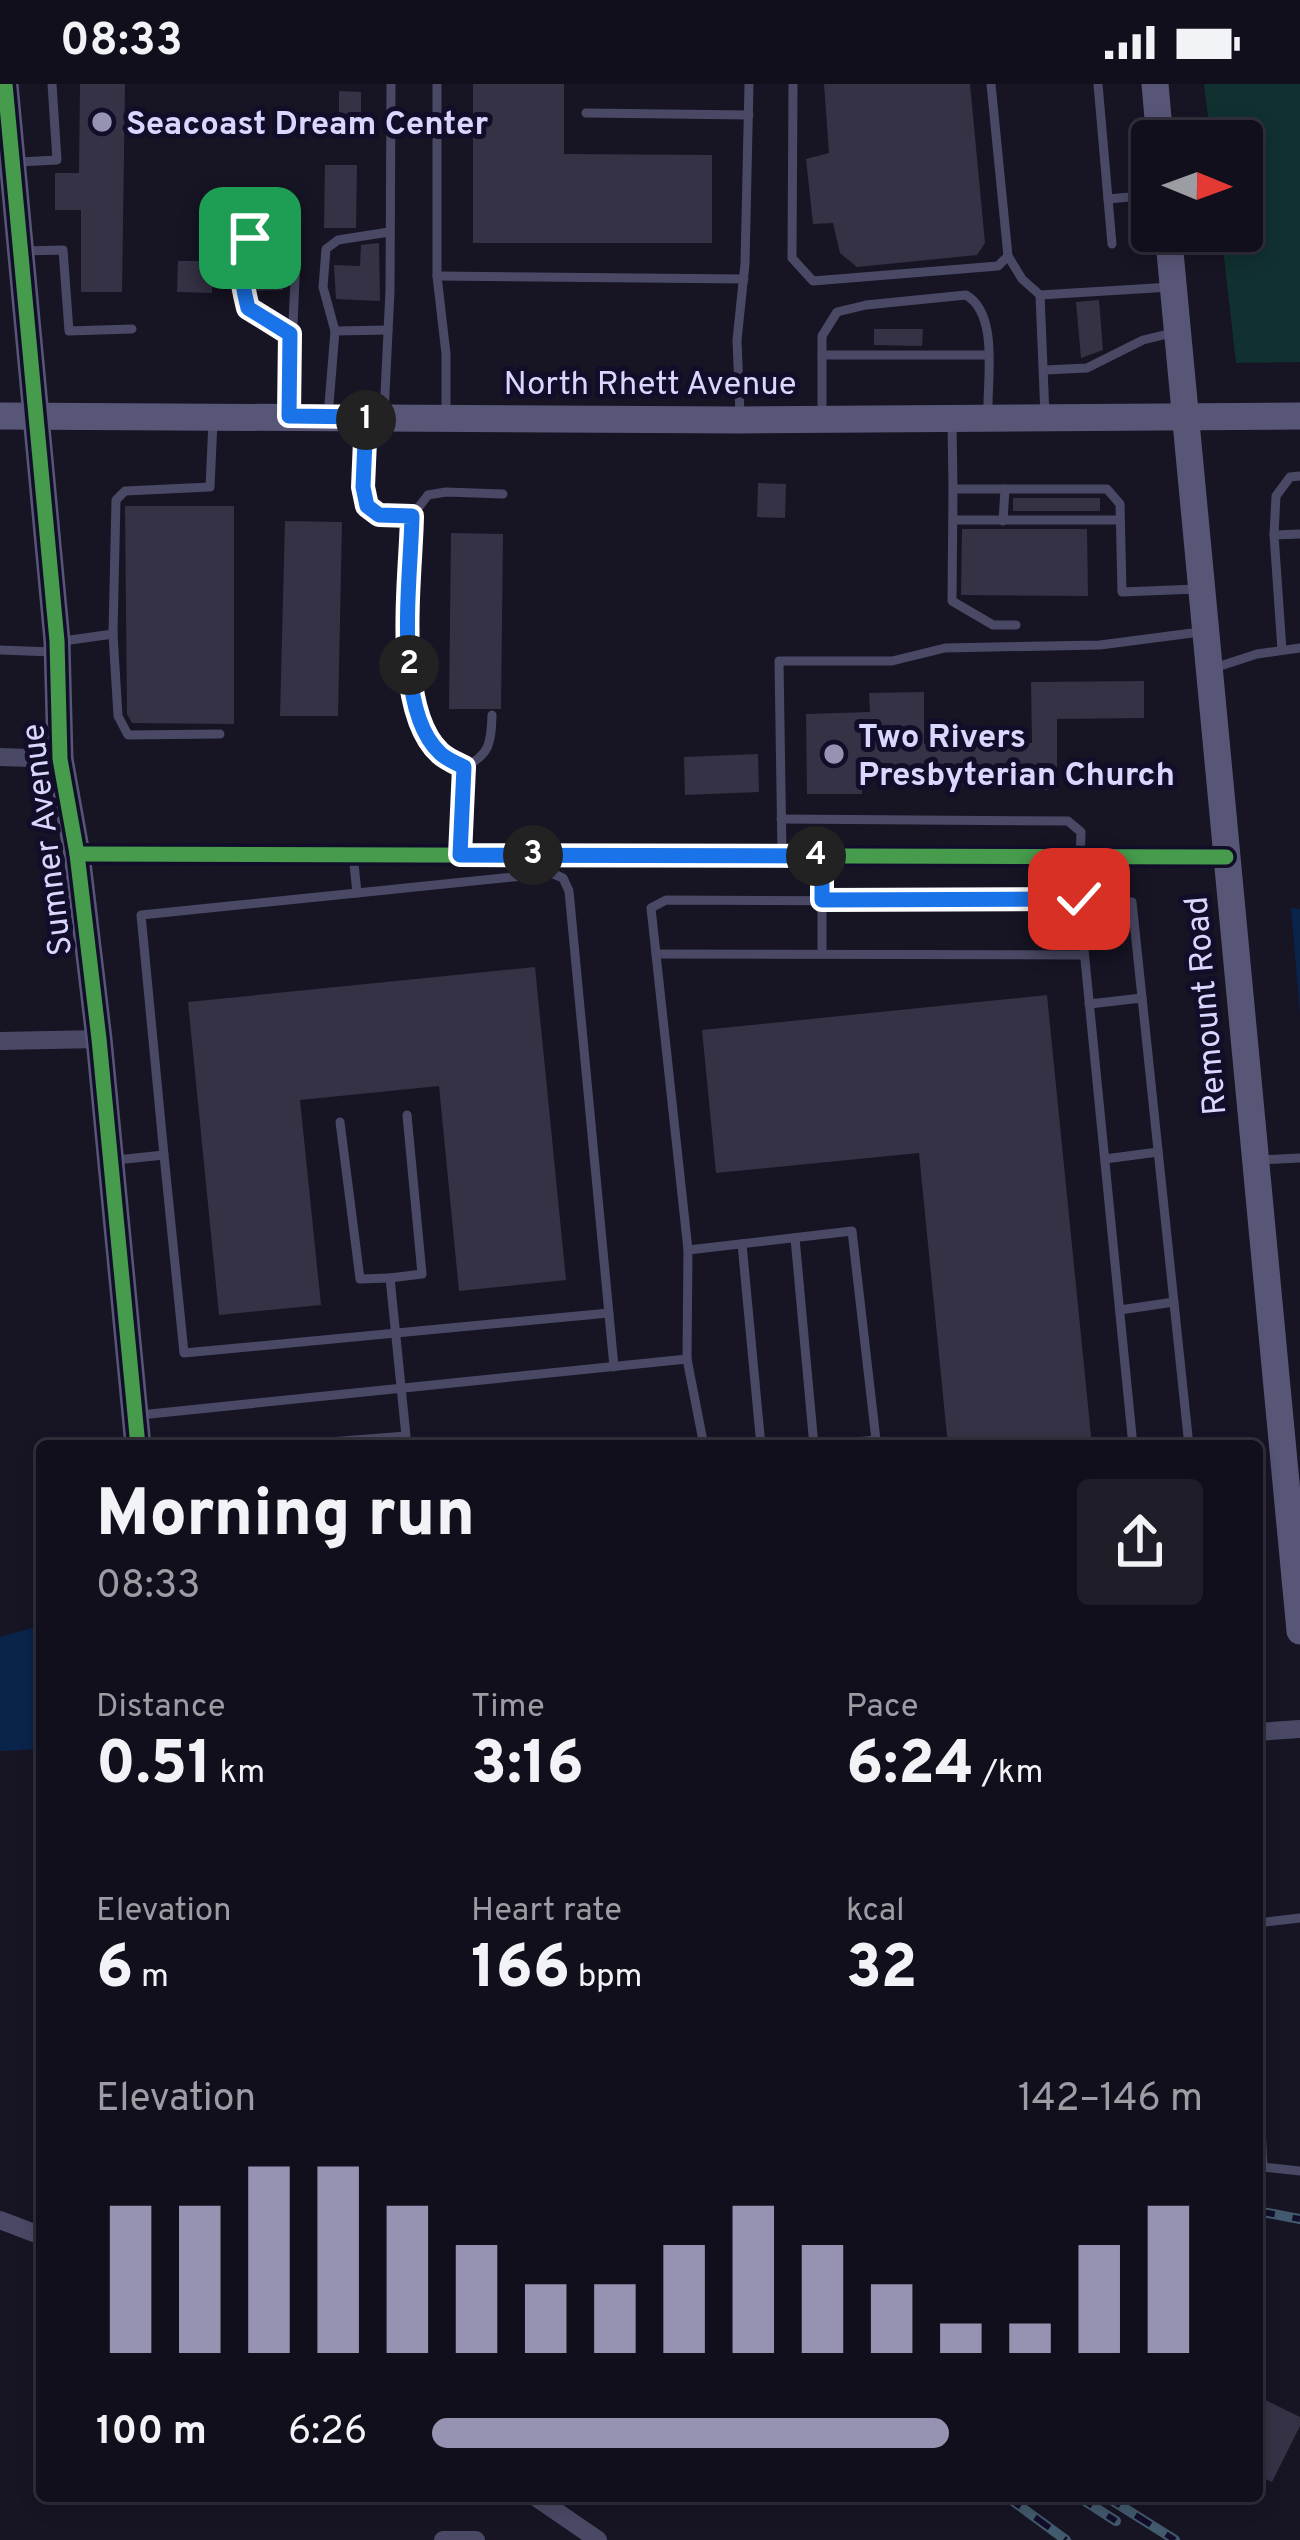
<!DOCTYPE html>
<meta charset="utf-8">
<style>
body{margin:0;font-family:Overpass,sans-serif;background:#1e1d28;color:#f1f3f6;height:100vh;display:flex;flex-direction:column;font-size:45px;white-space:nowrap}
*{box-sizing:border-box;margin:0}
p{font-size:39px;color:#9c9ca3}
.icon{flex:none;width:66px;height:66px;fill:none;stroke:currentColor;stroke-width:2;stroke-linecap:round;stroke-linejoin:round}
.map{position:relative;flex:1;overflow:hidden}
.side{position:absolute;left:36px;top:1356px;width:1227px;height:1062px;display:flex;flex-direction:column;background:#110f1b;border-radius:12px;box-shadow:0 6px 18px #0003,0 0 0 3px #302f3a}
.side>*{flex:none}
.needle{width:78px;rotate:91deg}
.tools{position:absolute;left:1131px;top:36px;display:grid;gap:24px}
.tools a{display:grid;place-items:center;width:132px;height:132px;border-radius:12px;background:#110f1b;box-shadow:0 6px 18px #0003,0 0 0 3px #302f3a;font-size:60px}
.pin{position:absolute;display:grid;place-items:center;width:102px;height:102px;color:#fff;margin:-51px;border-radius:24px;box-shadow:0 6px 18px #0006}
.km{position:absolute;width:60px;height:60px;margin:-30px;border-radius:50%;background:#222;color:#fff;font-size:33px;line-height:60px;text-align:center}
.round{display:grid;place-items:center;flex:none;width:126px;height:126px;border-radius:12px;background:#1e1d28}
.headline{display:flex;align-items:center;justify-content:space-between;height:204px;padding:0 60px}
h1{font-size:66px;font-weight:800;line-height:90px}
.metrics{display:grid;grid-template-columns:repeat(3,1fr);gap:18px;height:204px;padding:12px 60px}
.metrics div{display:grid;align-content:center}
.metrics b{font-size:60px;font-weight:800}
.metrics small{font-size:33px;font-weight:400}
.metrics p{font-size:33px}
.chart{height:336px;padding:24px 60px}
.chart p{display:flex;justify-content:space-between}
.chart svg{width:100%;height:216px;margin-top:12px;stroke:#9693b2;stroke-width:6}
ul{padding:0 60px;list-style:none;font-size:39px}
li{display:grid;grid-template-columns:192px 144px 1fr;align-items:center;height:90px}
li i{height:30px;border-radius:15px;background:#9693b2}
.status{display:flex;justify-content:space-between;align-items:center;height:84px;padding:0 60px;background:#110f1b;direction:ltr}
.status svg{height:33px;fill:currentColor}
.map>svg:first-child{display:block}
</style>
<div class="status"><b>08:33</b><svg viewBox="0 0 49 12"><path d="M0 12V9h3v3zM5 12V6h3v6zM10 12V3h3v9zM15 12V0h3v12zM26 1h20v11H26zM47 4h2v5h-2z"/></svg></div>
<div class="map">
<svg width="1300" height="2456" viewBox="0 0 1300 2456">
<rect width="100%" height="100%" fill="#171424"/>
<!-- green -->
<polygon fill="#113030" points="1204,0 1300,0 1300,278 1236,279 1221,147 1242,147 1242,57 1211,57"/>
<!-- water -->
<g fill="#09234b">
<polygon points="1291,824 1300,825 1300,931"/>
<polygon points="42,1541 42,1665 0,1667 0,1553"/>
</g>
<!-- building -->
<g fill="#353246">
<polygon points="80,0 125,0 122,208 81,208 81,126 55,126 55,89 79,89"/>
<polygon points="473,0 564,0 564,70 712,71 712,159 473,159"/>
<polygon points="824,0 970,0 985,159 977,171 857,183 840,169 833,139 813,140 806,75 829,69"/>
<polygon points="339,7 361,8 361,49 339,48"/>
<polygon points="325,81 357,81 356,144 324,144"/>
<polygon points="379,159 380,217 336,215 334,181 360,182 361,161"/>
<polygon points="178,177 212,177 212,209 177,208"/>
<polygon points="254,181 284,182 283,206 253,207 251,182"/>
<polygon points="1099,216 1103,266 1081,274 1076,218"/>
<polygon points="874,245 923,245 922,262 874,261"/>
<polygon points="758,399 786,400 785,434 757,433"/>
<rect x="1013" y="414" width="87" height="13"/>
<polygon points="125,422 234,422 234,640 132,639 127,630"/>
<polygon points="285,437 342,438 338,632 280,632"/>
<polygon points="962,445 1087,445 1088,512 961,511"/>
<polygon points="451,449 503,450 501,625 449,625"/>
<polygon points="1144,597 1144,634 1057,635 1057,706 1032,706 1032,700 929,701 928,683 862,684 862,710 807,710 806,630 870,628 869,609 924,608 924,660 1032,659 1031,598"/>
<polygon points="758,670 759,708 685,711 684,673"/>
<polygon points="535,883 566,1196 459,1207 439,1002 300,1016 321,1221 219,1231 188,918"/>
<polygon points="1047,911 1092,1362 948,1362 919,1069 716,1089 702,946"/>
<polygon points="1257,2312 1300,2333 1300,2342 1272,2398 1257,2391"/>
</g>
<g fill="none" stroke-linecap="round" stroke-linejoin="round">
<!-- lane -->
<g stroke="#494965" stroke-width="9">
<polyline points="437,0 437,192 446,270 446,330"/>
<polyline points="793,0 792,174 813,197 998,182 1008,172"/>
<polyline points="991,0 1008,172 1022,195 1040,211"/>
<polyline points="1098,0 1108,115 1152,111"/>
<polyline points="586,29 749,31"/>
<polyline points="19,78 57,76 52,0"/>
<polyline points="1108,115 1112,160"/>
<polyline points="24,167 63,166 69,247 132,245"/>
<polyline points="437,192 744,195"/>
<polyline points="335,247 323,203 326,165 338,156 389,148"/>
<polyline points="822,271 987,271"/>
<polyline points="1045,286 1087,284 1143,256 1172,249"/>
<path d="M822,329V252L837,228L866,221L966,211C999,230 987,295 988,328"/>
<polyline points="384,330 390,207 391,0"/>
<polyline points="740,330 737,256 745,180 749,0"/>
<path d="M289,332L296,171L281,152L250,154C236,177 242,199 248,224L290,251"/>
<polyline points="328,332 335,247 388,246"/>
<polyline points="1045,332 1040,211 1171,203"/>
<path d="M366,337L363,403L367,421L379,431L412,432C411,493 392,625 440,669C446,675 457,679 464,683L460,771"/>
<polyline points="952,338 953,405 1107,405 1120,420 1122,508 1197,505"/>
<polyline points="953,405 952,517 993,541 1016,541"/>
<polyline points="412,432 428,411 446,408 503,410"/>
<polyline points="954,436 1120,436"/>
<polyline points="1003,437 1005,405"/>
<polyline points="1274,451 1276,412 1290,393 1300,392"/>
<polyline points="113,550 118,632 128,651 220,650"/>
<polyline points="63,557 113,550 116,416 125,407 210,403 213,337"/>
<polyline points="0,566 53,568"/>
<polyline points="1282,566 1274,451 1300,450"/>
<polyline points="1214,584 1257,570 1300,564"/>
<path d="M464,683C490,671 491,659 492,631"/>
<polyline points="781,735 1068,737 1081,748 1079,815 1133,1362"/>
<polyline points="782,771 779,577 892,577 945,564 1100,561 1200,548"/>
<polyline points="822,772 822,870"/>
<polyline points="357,809 551,789 563,794 569,807 614,1283"/>
<polyline points="656,870 1084,871"/>
<polyline points="1089,920 1142,914"/>
<polyline points="340,1038 360,1195 390,1194"/>
<polyline points="164,1071 184,1269 609,1229"/>
<polyline points="1105,1075 1158,1068"/>
<polyline points="116,1076 164,1071 141,831 357,809 353,770"/>
<polyline points="1257,1076 1300,1074"/>
<polyline points="795,1154 814,1362"/>
<polyline points="742,1160 761,1362"/>
<polyline points="688,1166 651,824 666,816 1132,818 1189,1362"/>
<polyline points="1120,1226 1174,1218"/>
<polyline points="140,1331 687,1275"/>
<polyline points="279,1362 406,1352 390,1194 422,1190 407,1031"/>
<polyline points="704,1362 687,1275 688,1166 852,1147 876,1356 813,1362"/>
<polyline points="1257,1839 1300,1834"/>
<polyline points="1257,1964 1263,2083 1300,2087"/>
</g>
<!-- street -->
<g stroke="#494965" stroke-width="18">
<polyline points="0,673 60,675"/>
<polyline points="77,770 1226,773"/>
<polyline points="0,957 99,955"/>
<polyline points="1257,1648 1300,1645"/>
<polyline points="0,2136 42,2152"/>
<polyline points="534,2412 598,2456"/>
<polyline points="443,2456 476,2456"/>
</g>
<!-- secondary -->
<g stroke="#585677" stroke-width="27">
<polyline points="5,0 57,557 60,675 77,770 99,955 138,1362"/>
<polyline points="1155,0 1160,57"/>
<polyline points="1168,147 1300,1547"/>
<polyline points="0,332 740,336 1300,332"/>
</g>
<defs>
<g id="rail">
<polyline points="1257,2127 1300,2135"/>
<polyline points="1006,2412 1066,2456"/>
<polyline points="1077,2412 1116,2437"/>
<polyline points="1105,2412 1175,2456"/>
</g>
</defs>
<!-- rail casing -->
<use href="#rail" stroke="#425a6d" stroke-width="10"/>
<!-- rail -->
<use href="#rail" stroke="#120e2a" stroke-width="6" stroke-dasharray="18" stroke-linecap="butt"/>
<defs>
<g id="cycleway">
<polyline points="5,0 57,557 60,675 77,770 99,955 138,1362"/>
<polyline points="77,770 1226,773"/>
</g>
</defs>
<!-- cycleway casing -->
<use href="#cycleway" stroke="#120e2a" stroke-width="22"/>
<!-- cycleway -->
<use href="#cycleway" stroke="#469c4c" stroke-width="15"/>
</g>
<g fill="none" stroke-linecap="round" stroke-linejoin="round">
<defs>
<path id="route" d="M250,154C236,177 242,199 248,224L290,250L289,332L366,333L363,403L367,422L379,431L412,432C411,492 392,625 440,669C446,675 456,679 464,683L460,771L822,772V816L1079,815"/>
</defs>
<!-- route casing -->
<use href="#route" stroke="#fff" stroke-width="24"/>
<!-- route -->
<use href="#route" stroke="#1a73e8" stroke-width="15"/>
</g>
<!-- markers -->
<g fill="#9693b2" stroke="#120e2a" stroke-width="4.5">
<circle cx="102" cy="38" r="12"/>
<circle cx="834" cy="670" r="12"/>
</g>
<g text-anchor="middle" stroke-width="10" stroke-linejoin="round" paint-order="stroke">
<!-- poi labels -->
<g font-size="33" font-weight="bold" fill="#dad7ff" stroke="#120e2a" text-anchor="start">
<text x="126" y="50">Seacoast Dream Center</text>
<text x="858" y="663">Two Rivers<tspan x="858" dy="38">Presbyterian Church</tspan></text>
</g>
<!-- street labels -->
<g font-size="33" fill="#dad7ff" stroke="#120e2a">
<text x="650" y="310">North Rhett Avenue</text>
<text transform="translate(45 756) rotate(-97)" y="12">Sumner Avenue</text>
<text transform="translate(1204 922) rotate(-95)" y="12">Remount Road</text>
</g>
</g>
</svg>
<div class="tools">
<a><svg class="needle" viewBox="-14 -14 28 28"><path d="M0-13l5 13h-10z" fill="#e53935"/><path d="M0 13l5-13h-10z" fill="#9c9ca3"/></svg></a>
</div>
<div class="pin" style="left:250px;top:154px;background:#1e9e55"><svg class="icon" aria-label="arrive" viewBox="0 0 24 24"><path d="M6 21V4h12l-3 4 3 4H6"/></svg></div>
<div class="pin" style="left:1079px;top:815px;background:#d93025"><svg class="icon" aria-label="check" viewBox="0 0 24 24"><path d="M5 12l5 5 9-10"/></svg></div>
<b class="km" style="left:366px;top:336px">1</b>
<b class="km" style="left:409px;top:581px">2</b>
<b class="km" style="left:533px;top:771px">3</b>
<b class="km" style="left:816px;top:772px">4</b>
<section class="side">
<div class="headline"><div><h1>Morning run</h1><p>08:33</p></div><a class="round"><svg class="icon" aria-label="share" viewBox="0 0 24 24"><path d="M12 15V3M7 8l5-5 5 5M5 13v7h14v-7"/></svg></a></div>
<div class="metrics">
<div><p>Distance</p><b>0.51<small> km</small></b></div>
<div><p>Time</p><b>3:16</b></div>
<div><p>Pace</p><b>6:24<small> /km</small></b></div>
</div>
<div class="metrics">
<div><p>Elevation</p><b>6<small> m</small></b></div>
<div><p>Heart rate</p><b>166<small> bpm</small></b></div>
<div><p>kcal</p><b>32</b></div>
</div>
<div class="chart"><p><span>Elevation</span>142–146 m</p>
<svg viewBox="0 0 160 44" preserveAspectRatio="none"><path d="M5 44V14M15 44V14M25 44V6M35 44V6M45 44V14M55 44V22M65 44V30M75 44V30M85 44V22M95 44V14M105 44V22M115 44V30M125 44V38M135 44V38M145 44V22M155 44V14"/></svg>
</div>
<ul>
<li><b>100 m</b>6:26<i style="width:67%"></i></li>
</ul>
</section>
</div>
